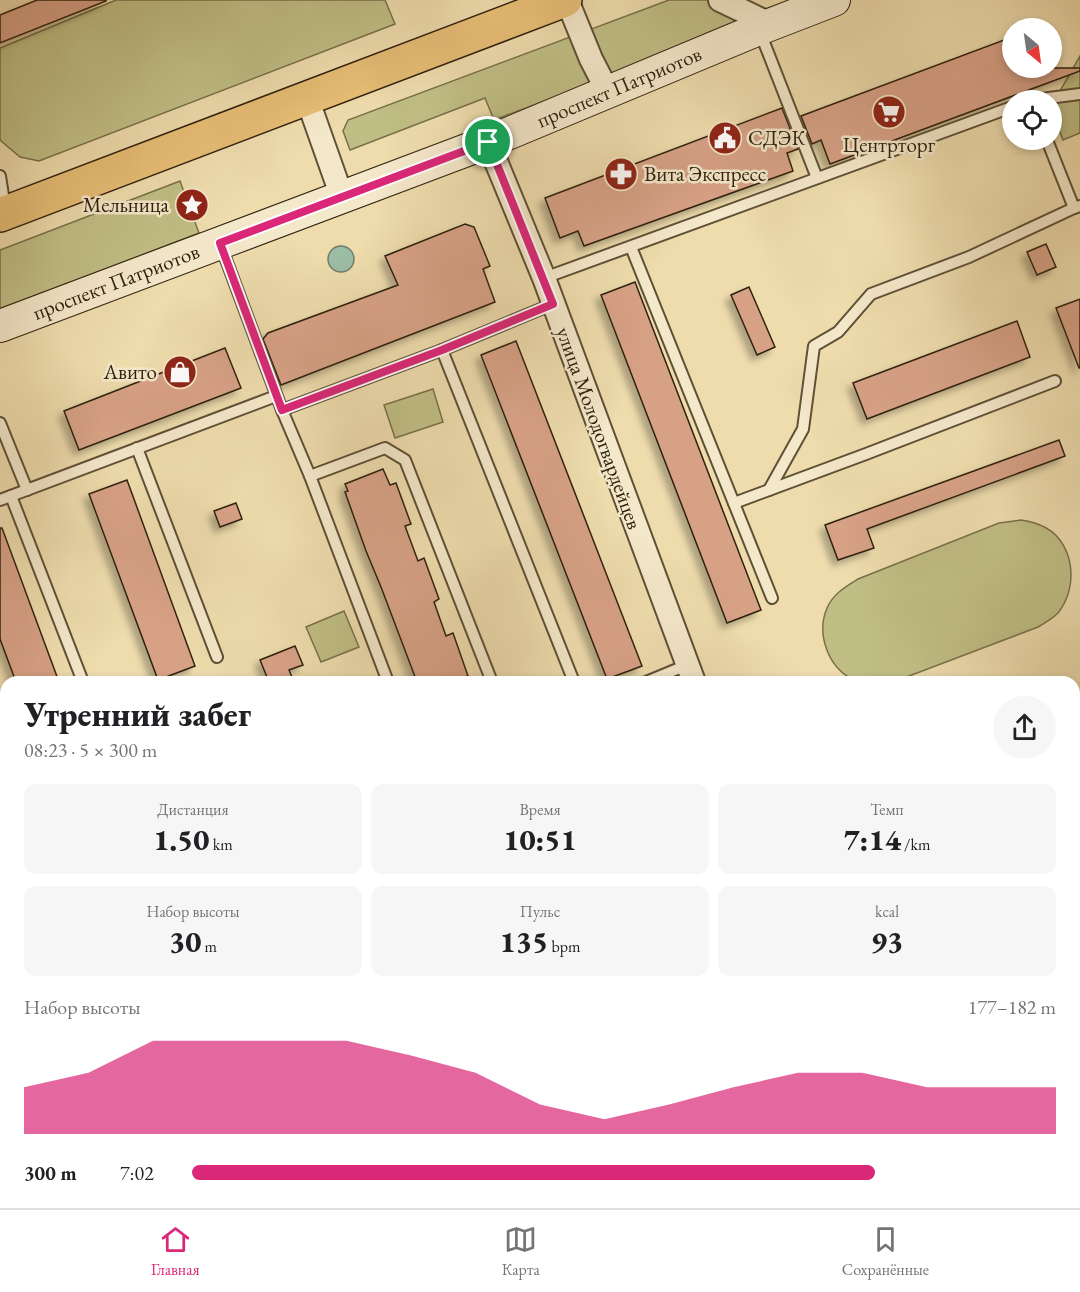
<!DOCTYPE html>
<html lang="ru">
<meta charset="utf-8">
<style>
body{margin:0;font-family:"EB Garamond",serif;background:#f6f6f6;color:#202124;height:100vh;display:flex;flex-direction:column;font-size:22px;white-space:nowrap}
*{box-sizing:border-box;margin:0}
p{font-size:20px;color:#757577}
.icon{flex:none;width:33px;height:33px;fill:none;stroke:currentColor;stroke-width:2;stroke-linecap:round;stroke-linejoin:round}
.map{position:relative;flex:1;overflow:hidden}
.drawer{position:absolute;left:0px;top:676px;width:1080px;height:532px;display:flex;flex-direction:column;background:#fff;border-radius:18px 18px 0 0;box-shadow:0 3px 9px #0003}
.drawer>*{flex:none}
.needle{width:39px;rotate:151deg}
.fabs{position:absolute;left:1002px;top:18px;display:grid;gap:12px}
.fabs a{display:grid;place-items:center;width:60px;height:60px;border-radius:50%;background:#fff;box-shadow:0 3px 9px #0003;font-size:30px}
.pin{position:absolute;display:grid;place-items:center;width:51px;height:51px;color:#fff;margin:-26px;border:3px solid #fff;border-radius:50%;box-shadow:0 2px 6px #0007}
.round{display:grid;place-items:center;flex:none;width:63px;height:63px;border-radius:32px;background:#f6f6f6}
.summary{display:flex;align-items:center;justify-content:space-between;height:102px;padding:0 24px}
h1{font-size:33px;font-weight:800;line-height:45px}
.metrics{display:grid;grid-template-columns:repeat(3,1fr);gap:9px;height:102px;padding:6px 24px}
.metrics div{display:grid;align-content:center;border-radius:12px;background:#f6f6f6;text-align:center}
.metrics b{font-size:30px;font-weight:800}
.metrics small{font-size:16px;font-weight:400}
.metrics p{font-size:16px}
.chart{height:168px;padding:12px 24px}
.chart p{display:flex;justify-content:space-between}
.chart svg{width:100%;height:108px;margin-top:6px;fill:#db2777;opacity:.7}
ul{padding:0 24px;list-style:none;font-size:20px}
li{display:grid;grid-template-columns:96px 72px 1fr;align-items:center;height:45px}
li i{height:15px;border-radius:8px;background:#db2777}
.menu{display:flex;justify-content:space-around;align-items:center;height:84px;border-top:2px solid #e0e0e0;background:#fff;font-size:16px;color:#757577}
.menu a{display:grid;justify-items:center;gap:3px}
.menu .active{color:#db2777}
.map>svg:first-child{display:block}
</style>
<div class="map">
<svg width="1080" height="1208" viewBox="0 0 1080 1208">
<defs>
<filter id="shadow"><feDropShadow dx="-5.5" dy="5.5" stdDeviation="3" flood-color="#0004"/></filter>
</defs>
<rect width="100%" height="100%" fill="#eedcad"/>
<filter id="stains"><feTurbulence type="fractalNoise" baseFrequency=".00333" numOctaves="4"/><feColorMatrix values="0 0 0 0 .2 0 0 0 0 .09 0 0 0 0 .02 0 0 0 .5 -.17"/></filter>
<radialGradient id="worn" r=".72"><stop offset=".6" stop-color="#630" stop-opacity="0"/><stop offset="1" stop-color="#630" stop-opacity=".3"/></radialGradient>
<!-- green -->
<g fill="#c0be85" stroke="#78704a" stroke-width="1.5">
<polygon points="116,0 385,0 395,24 39,161 20,157 0,140 0,48"/>
<polygon points="669,0 746,0 773,14 494,120 485,98 350,150 343,131 348,120"/>
<polygon points="1080,56 1080,133 1063,140 1052,112 1052,105"/>
<polygon points="180,181 199,233 0,309 0,250"/>
<polygon points="433,389 443,422 395,438 384,405"/>
<path d="M1021,520C1027,521 1034,522 1040,525C1074,538 1080,586 1058,613C1053,618 1045,623 1038,627L896,681C884,683 867,685 854,680C828,668 816,634 827,608C833,594 845,587 858,579L999,523Z"/>
<polygon points="344,611 359,647 321,662 306,627"/>
<polygon points="102,1203 248,1203 250,1208 103,1208"/>
<polygon points="661,1203 795,1203 782,1208 648,1208"/>
</g>
<!-- water -->
<circle fill="#9bbca5" stroke="#707e69" stroke-width="1.5" cx="341" cy="259" r="13"/>
<!-- building -->
<g fill="#d7a186" stroke="#2f210f" stroke-width="1.5" filter="url(#shadow)">
<polygon points="37,0 106,0 106,1 0,43 0,15"/>
<polygon points="1012,37 1012,68 1080,68 1080,71 830,164 821,140 812,144 801,116"/>
<polygon points="782,108 798,149 787,153 793,171 584,246 578,231 560,238 545,198"/>
<polygon points="465,224 474,227 490,266 483,269 495,302 281,385 263,339 268,333 398,285 385,256"/>
<polygon points="1046,244 1056,267 1037,275 1027,252"/>
<polygon points="635,282 761,610 727,623 601,295"/>
<polygon points="749,287 775,347 757,355 731,295"/>
<polygon points="1080,299 1080,368 1079,368 1056,308"/>
<polygon points="1017,321 1030,357 867,419 853,383"/>
<polygon points="516,341 642,666 607,679 481,355"/>
<polygon points="225,348 241,388 79,450 64,411"/>
<polygon points="1059,440 1065,456 867,529 874,548 838,560 825,525"/>
<polygon points="383,469 390,485 396,483 411,524 405,526 418,561 424,558 439,599 434,602 446,636 453,633 468,676 464,677 466,682 417,682 381,587 366,551 345,492 348,491 345,484"/>
<polygon points="127,480 195,666 158,680 89,494"/>
<polygon points="236,503 242,519 220,527 214,511"/>
<polygon points="0,528 2,528 59,682 16,682 0,639"/>
<polygon points="295,646 303,665 289,670 294,682 269,682 260,660"/>
</g>
<g fill="none" stroke-linecap="round" stroke-linejoin="round">
<defs>
<g id="lane">
<polyline points="760,32 817,178"/>
<polyline points="1033,100 1080,94"/>
<polyline points="1047,140 1074,208 1080,206"/>
<polyline points="0,176 5,208"/>
<polyline points="221,246 282,410 442,350 553,304"/>
<polyline points="631,247 772,598"/>
<polyline points="544,278 1012,107"/>
<polyline points="442,350 574,682"/>
<polyline points="282,410 310,476 388,682"/>
<polyline points="0,423 27,490"/>
<polyline points="137,448 217,657"/>
<polyline points="310,476 385,448 405,460 492,682"/>
<polyline points="769,490 803,429 814,346 838,332 871,294 969,257 1074,208"/>
<polyline points="11,496 83,682"/>
<polyline points="0,500 276,396"/>
<polyline points="734,503 866,454 1055,381"/>
<polyline points="646,682 687,665"/>
<polyline points="0,775 6,772"/>
<polyline points="0,911 6,909"/>
<polyline points="0,1003 6,1001"/>
<polyline points="0,1103 6,1119"/>
<polyline points="36,1203 38,1208"/>
<polyline points="463,1203 465,1208"/>
<polyline points="1000,1203 1002,1208"/>
<polyline points="627,1208 640,1203"/>
<polyline points="908,1208 921,1203"/>
</g>
<g id="street">
<polyline points="567,0 591,59 608,92"/>
<polyline points="720,0 770,24"/>
<polyline points="307,98 342,197"/>
<polyline points="488,142 544,278 694,682"/>
<polyline points="887,1203 889,1208"/>
</g>
<polyline id="secondary" points="0,326 488,142 759,29 834,0"/>
<polyline id="highway" points="0,215 565,0"/>
</defs>
<!-- lane casing -->
<use href="#lane" stroke="#5f5036" stroke-width="14"/>
<!-- street casing -->
<use href="#street" stroke="#5f5036" stroke-width="26"/>
<!-- secondary casing -->
<use href="#secondary" stroke="#2f210f" stroke-width="34"/>
<!-- highway casing -->
<use href="#highway" stroke="#2f210f" stroke-width="36"/>
<!-- lane -->
<use href="#lane" stroke="#f4e8ca" stroke-width="10"/>
<!-- street -->
<use href="#street" stroke="#f4e8ca" stroke-width="22"/>
<!-- secondary -->
<use href="#secondary" stroke="#f4e8ca" stroke-width="32"/>
<!-- highway -->
<use href="#highway" stroke="#e7be76" stroke-width="33"/>
</g>
<g fill="none" stroke-linecap="round" stroke-linejoin="round">
<defs>
<polygon id="route" points="488,142 553,304 442,350 282,410 220,243"/>
</defs>
<!-- route casing -->
<use href="#route" stroke="#fff" stroke-width="12"/>
<!-- route -->
<use href="#route" stroke="#db2777" stroke-width="8"/>
</g>
<!-- icons -->
<defs>
<symbol id="supermarket-disc" viewBox="-11 -11 22 22"><circle r="9.5" fill="#8f2418" stroke="#f4e8ca"/><path d="M-6-5.5h2.5l.6 2H6L4.5 2H-2.5L-4.4-4H-6ZM-1.5 3.2a1.3 1.3 0 1 0 .1 0ZM3 3.2a1.3 1.3 0 1 0 .1 0Z" fill="#fff"/></symbol>
<symbol id="civic-disc" viewBox="-11 -11 22 22"><circle r="9.5" fill="#8f2418" stroke="#f4e8ca"/><path d="M-.6-6.5H3V-4.5H.6V-3L4-1V1h2V6H-6V1h2V-1L-.6-3ZM-1.2 2.5V6h2.4V2.5Z" fill="#fff"/></symbol>
<symbol id="pharmacy-disc" viewBox="-11 -11 22 22"><circle r="9.5" fill="#8f2418" stroke="#f4e8ca"/><path d="M-2-6h4v4h4v4h-4v4h-4v-4h-4v-4h4Z" fill="#fff"/></symbol>
<symbol id="sight-disc" viewBox="-11 -11 22 22"><circle r="9.5" fill="#8f2418" stroke="#f4e8ca"/><path d="M0-6L1.8-2.2L6-1.7L2.9 1.2L3.7 5.4L0 3.3L-3.7 5.4L-2.9 1.2L-6-1.7L-1.8-2.2Z" fill="#fff"/></symbol>
<symbol id="shop-disc" viewBox="-11 -11 22 22"><circle r="9.5" fill="#8f2418" stroke="#f4e8ca"/><path d="M-5-2.5h2.3a2.7 3.5 0 0 1 5.4 0H5L5.5 6h-11ZM-1.5-2.5h3a1.5 2.3 0 0 0-3 0Z" fill="#fff"/></symbol>
</defs>
<g fill-rule="evenodd">
<use href="#supermarket-disc" x="870" y="93" width="38" height="38"/>
<use href="#civic-disc" x="706" y="119" width="38" height="38"/>
<use href="#pharmacy-disc" x="602" y="155" width="38" height="38"/>
<use href="#sight-disc" x="173" y="186" width="38" height="38"/>
<use href="#shop-disc" x="161" y="353" width="38" height="38"/>
</g>
<g text-anchor="middle" stroke-width="5" stroke-linejoin="round" paint-order="stroke">
<!-- street labels -->
<g font-size="21" fill="#2f210f" stroke="#f4e8ca">
<text transform="translate(619 87) rotate(-23)" y="7">проспект Патриотов</text>
<text transform="translate(116 282) rotate(-21)" y="7">проспект Патриотов</text>
<text transform="translate(599 428) rotate(70)" y="7">улица Молодогвардейцев</text>
</g>
<!-- poi labels -->
<g font-size="21" fill="#2f210f" stroke="#f4e8ca" text-anchor="start">
<text x="748" y="145">СДЭК</text>
<text x="889" y="152" text-anchor="middle">Центрторг</text>
<text x="644" y="181">Вита Экспресс</text>
<text x="169" y="212" text-anchor="end">Мельница</text>
<text x="157" y="379" text-anchor="end">Авито</text>
</g>
</g>
<rect width="100%" height="100%" filter="url(#stains)"/>
<rect width="100%" height="100%" fill="url(#worn)"/>
</svg>
<div class="fabs">
<a><svg class="needle" viewBox="-14 -14 28 28"><path d="M0-13l5 13h-10z" fill="#e53935"/><path d="M0 13l5-13h-10z" fill="#757577"/></svg></a>
<a><svg class="icon" aria-label="locate" viewBox="0 0 24 24"><circle cx="12" cy="12" r="6"/><path d="M12 2v4M12 18v4M2 12h4M18 12h4"/></svg></a>
</div>
<div class="pin" style="left:488px;top:142px;background:#1e9e55"><svg class="icon" aria-label="arrive" viewBox="0 0 24 24"><path d="M6 21V4h12l-3 4 3 4H6"/></svg></div>
<section class="drawer">
<div class="summary"><div><h1>Утренний забег</h1><p>08:23 · 5 × 300 m</p></div><a class="round"><svg class="icon" aria-label="share" viewBox="0 0 24 24"><path d="M12 15V3M7 8l5-5 5 5M5 13v7h14v-7"/></svg></a></div>
<div class="metrics">
<div><p>Дистанция</p><b>1.50<small> km</small></b></div>
<div><p>Время</p><b>10:51</b></div>
<div><p>Темп</p><b>7:14<small> /km</small></b></div>
</div>
<div class="metrics">
<div><p>Набор высоты</p><b>30<small> m</small></b></div>
<div><p>Пульс</p><b>135<small> bpm</small></b></div>
<div><p>kcal</p><b>93</b></div>
</div>
<div class="chart"><p><span>Набор высоты</span>177–182 m</p>
<svg viewBox="0 0 160 44" preserveAspectRatio="none"><path d="M0 44V25L10 19L20 6L30 6L40 6L50 6L60 12L70 19L80 32L90 38L100 32L110 25L120 19L130 19L140 25L150 25L160 25V44z"/></svg>
</div>
<ul>
<li><b>300 m</b>7:02<i style="width:79%"></i></li>
</ul>
</section>
</div>
<nav class="menu">
<a class="active"><svg class="icon" aria-label="home" viewBox="0 0 24 24"><path d="M3 11l9-7 9 7M6 9v11h12V9"/></svg>Главная</a>
<a><svg class="icon" aria-label="map" viewBox="0 0 24 24"><path d="M3 6l6-2 6 2 6-2v14l-6 2-6-2-6 2zM9 4v14M15 6v14"/></svg>Карта</a>
<a><svg class="icon" aria-label="saved" viewBox="0 0 24 24"><path d="M7 4h10v16l-5-4-5 4z"/></svg>Сохранённые</a>
</nav>
